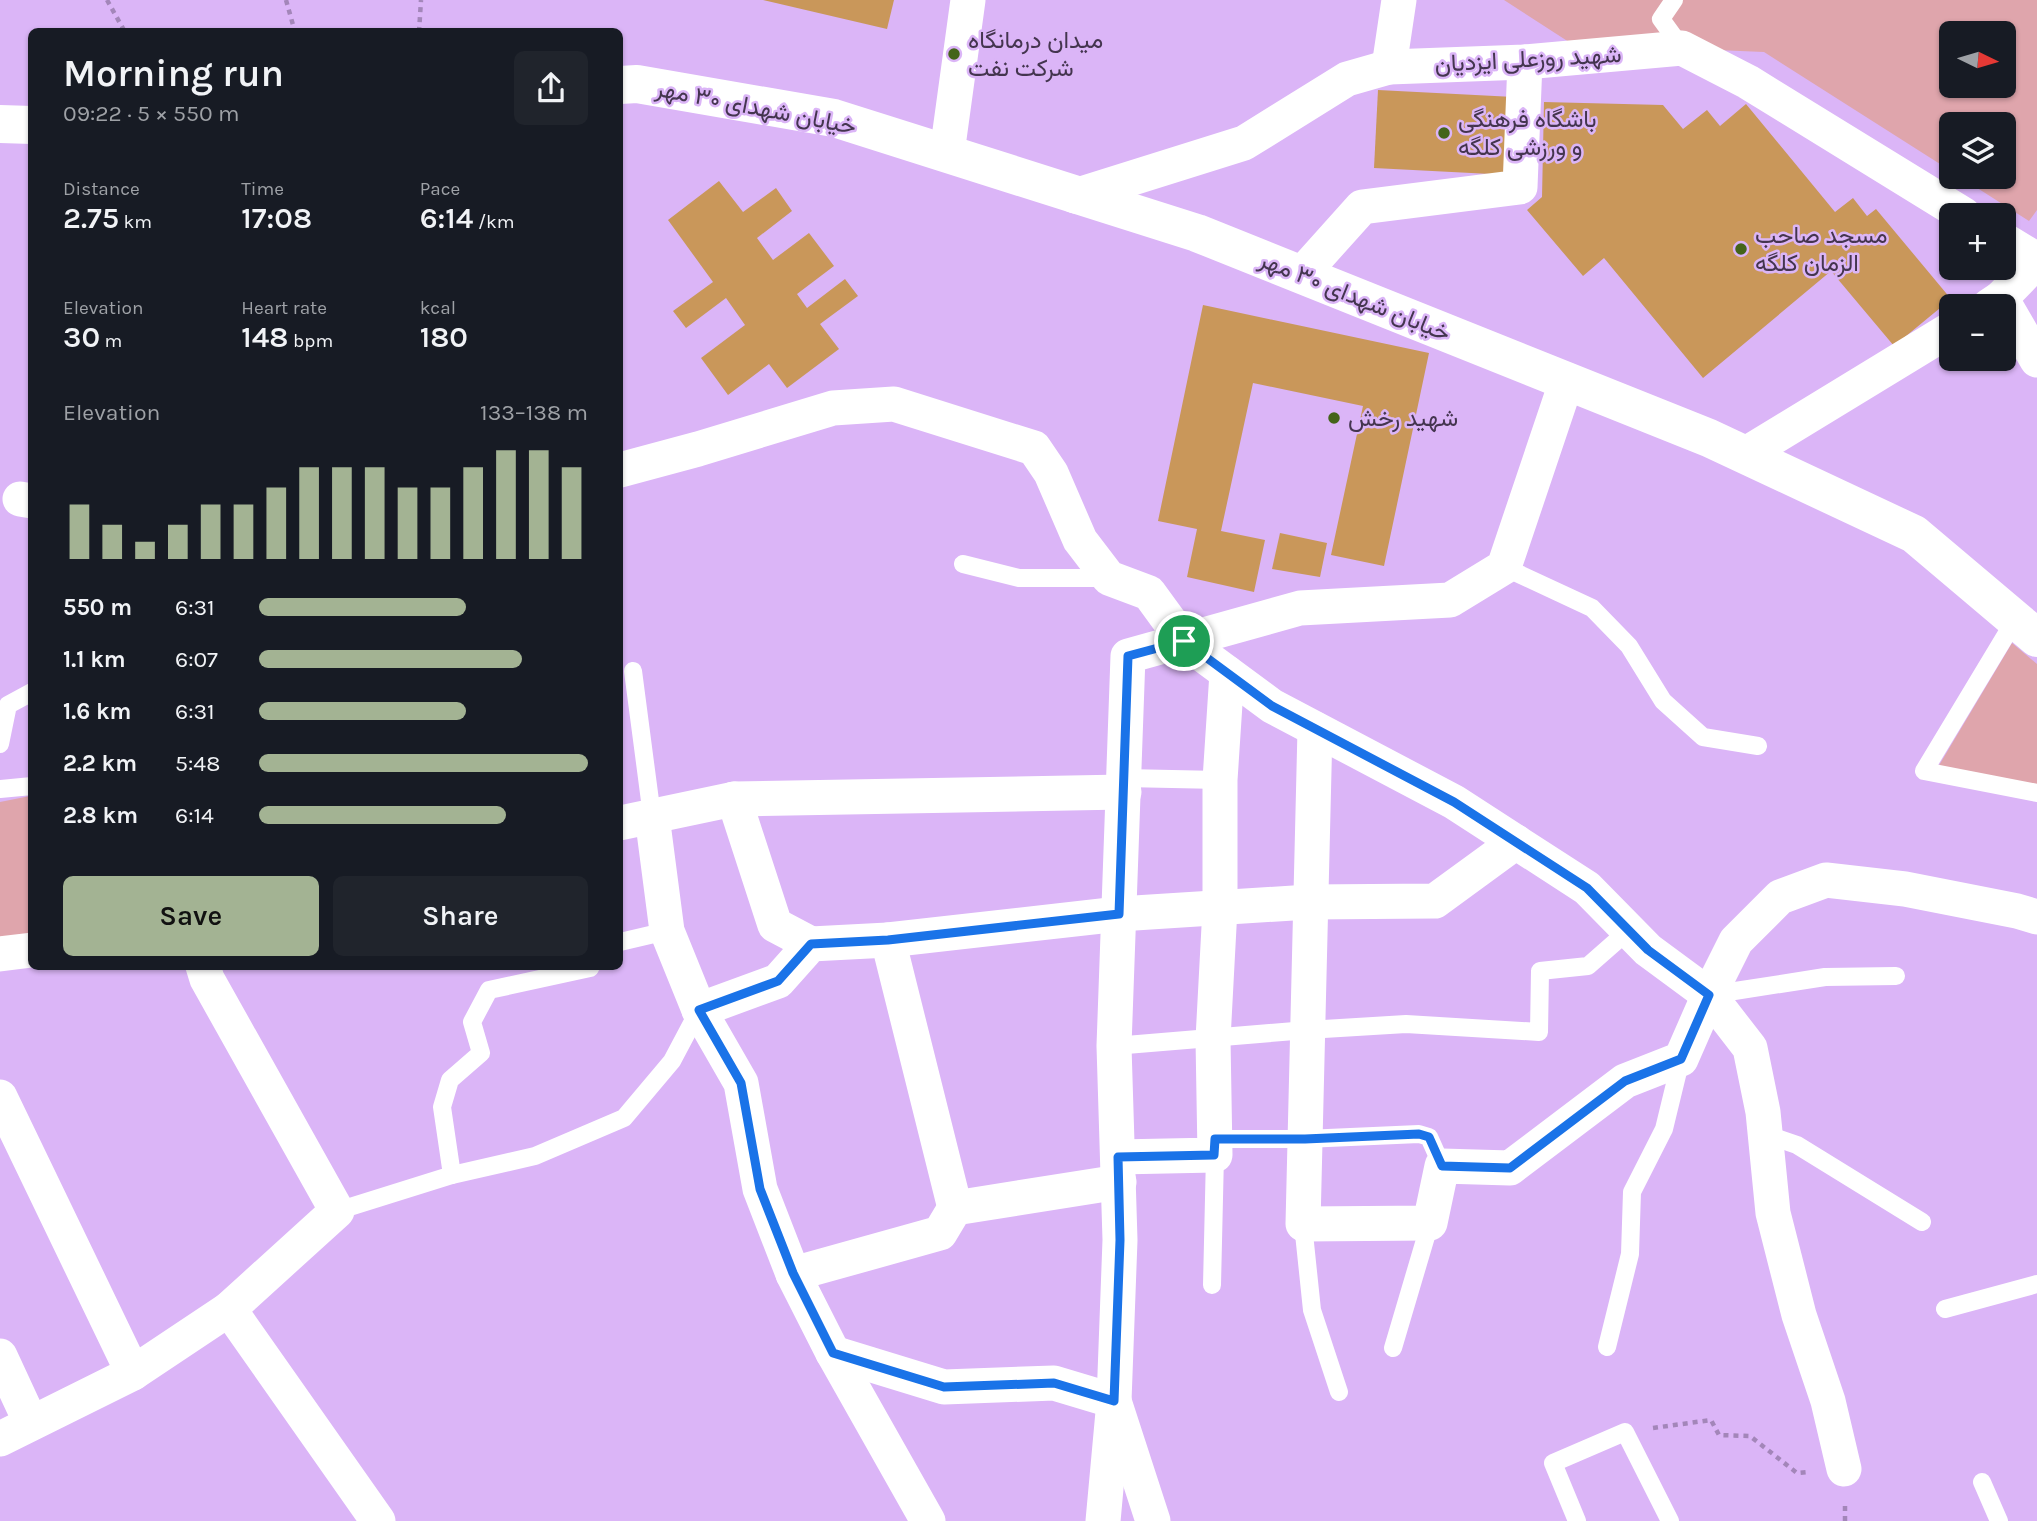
<!DOCTYPE html>
<meta charset="utf-8">
<style>
body{margin:0;font-family:Karla,Vazirmatn,sans-serif;background:#20242c;color:#f1f3f6;height:100vh;display:flex;flex-direction:column;font-size:26px;white-space:nowrap}
*{box-sizing:border-box;margin:0}
p{font-size:23px;color:#9ea1a6}
.icon{flex:none;width:38px;height:38px;fill:none;stroke:currentColor;stroke-width:2;stroke-linecap:round;stroke-linejoin:round}
.map{position:relative;flex:1;overflow:hidden}
.drawer{position:absolute;left:28px;top:28px;width:595px;height:942px;display:flex;flex-direction:column;background:#171b24;border-radius:10px;box-shadow:0 2px 5px #0004}
.drawer>*{flex:none}
.needle{width:46px;rotate:95deg}
.buttons{position:absolute;left:1939px;top:21px;display:grid;gap:14px}
.buttons a{display:grid;place-items:center;width:77px;height:77px;border-radius:10px;background:#171b24;box-shadow:0 2px 5px #0004;font-size:35px}
.pin{position:absolute;display:grid;place-items:center;width:60px;height:60px;color:#fff;margin:-30px;border:4px solid #fff;border-radius:50%;box-shadow:0 2px 7px #0007}
.round{display:grid;place-items:center;flex:none;width:74px;height:74px;border-radius:10px;background:#20242c}
.head{display:flex;align-items:center;justify-content:space-between;height:119px;padding:0 35px}
h1{font-size:38px;font-weight:600;line-height:52px}
.metrics{display:grid;grid-template-columns:repeat(3,1fr);gap:10px;height:119px;padding:7px 35px}
.metrics div{display:grid;align-content:center}
.metrics b{font-size:30px;font-weight:600}
.metrics small{font-size:19px;font-weight:400}
.metrics p{font-size:19px}
.chart{height:196px;padding:14px 35px}
.chart p{display:flex;justify-content:space-between}
.chart svg{width:100%;height:126px;margin-top:7px;stroke:#a3b393;stroke-width:6}
.cta{display:flex;gap:14px;margin-top:auto;padding:14px 35px}
.cta a{flex:1;height:80px;border-radius:10px;background:#a3b393;color:#111;font-size:28px;font-weight:600;line-height:80px;text-align:center}
.cta a+a{background:#20242c;color:#f1f3f6}
ul{padding:0 35px;list-style:none;font-size:23px}
li{display:grid;grid-template-columns:112px 84px 1fr;align-items:center;height:52px}
li i{height:18px;border-radius:9px;background:#a3b393}
.map>svg:first-child{display:block}
</style>
<div class="map">
<svg width="2037" height="1521" viewBox="0 0 2037 1521">
<rect width="100%" height="100%" fill="#dbb5f7"/>
<!-- green -->
<g fill="#dfa5ac" fill-rule="evenodd">
<path d="M1504,0H2037V210L2029,221L1960,177H2004V124H1951V171L1764,52L1572,44ZM1951,33H2004V86H1951Z"/>
<polygon points="2012,643 2037,664 2037,787 1938,767"/>
<polygon points="30,796 31,938 0,942 0,802"/>
</g>
<!-- building -->
<g fill="#c9975a">
<polygon points="763,0 894,0 887,29"/>
<polygon points="1378,90 1514,97 1510,175 1374,168"/>
<polygon points="1544,102 1663,105 1683,129 1707,110 1720,126 1746,104 1835,212 1853,198 1867,216 1876,209 1951,299 1894,346 1831,271 1703,378 1604,258 1583,276 1527,210 1542,197"/>
<polygon points="719,181 743,212 776,188 792,211 757,238 773,260 809,233 834,266 797,294 807,308 845,279 858,296 820,324 839,349 787,388 769,364 728,395 701,358 745,325 726,298 686,328 673,311 713,282 668,220"/>
<polygon points="1203,305 1429,353 1384,566 1331,555 1363,406 1253,383 1221,531 1265,540 1254,592 1187,577 1197,529 1158,521"/>
<polygon points="1280,533 1327,543 1320,577 1272,569"/>
</g>
<g fill="none" stroke-linecap="round" stroke-linejoin="round">
<!-- path -->
<g stroke="#a386b9" stroke-width="4.5" stroke-dasharray="5 5" stroke-linecap="butt">
<polyline points="107,0 125,32"/>
<polyline points="286,0 295,32"/>
<polyline points="419,32 421,0"/>
<polyline points="1653,1428 1711,1420 1719,1435 1750,1436 1797,1473 1808,1472"/>
<polyline points="1845,1521 1845,1502"/>
</g>
<!-- service -->
<g stroke="#fff" stroke-width="18">
<polyline points="1674,0 1661,19 1682,48"/>
<polyline points="963,564 1019,578 1109,578"/>
<polyline points="1504,567 1592,608 1629,646 1663,701 1703,737 1758,746"/>
<polyline points="2015,620 1924,771 2037,793"/>
<polyline points="633,671 652,816"/>
<polyline points="0,744 8,705 32,692"/>
<polyline points="1124,778 1220,780"/>
<polyline points="0,789 32,786"/>
<polyline points="620,942 667,931"/>
<polyline points="1709,995 1825,977 1896,976"/>
<polyline points="1114,1046 1307,1030 1406,1024 1539,1032 1540,971 1588,966 1629,930"/>
<polyline points="1765,1134 1797,1145 1922,1222"/>
<polyline points="1215,1139 1305,1139 1419,1134 1429,1137 1442,1166"/>
<polyline points="452,1175 535,1156 624,1118 672,1061 699,1010"/>
<polyline points="337,1211 452,1175 442,1107 450,1080 481,1053 472,1022 489,990 590,968 591,966"/>
<polyline points="1303,1224 1312,1310 1339,1392"/>
<polyline points="1212,1285 1215,1155"/>
<polyline points="1945,1309 2037,1284"/>
<polyline points="1607,1347 1630,1254 1632,1192 1664,1129 1681,1059"/>
<polyline points="1393,1348 1430,1223"/>
<polyline points="1982,1482 1999,1521"/>
<polyline points="1577,1521 1553,1463 1625,1432 1670,1521"/>
</g>
<!-- minor -->
<g stroke="#fff" stroke-width="35">
<polyline points="1389,67 1399,0"/>
<polyline points="947,153 968,0"/>
<polyline points="1075,196 1244,143 1347,79 1389,67 1525,62 1682,48 1748,82 1964,215"/>
<polyline points="2004,240 2037,260"/>
<polyline points="1301,275 1362,207 1520,187 1525,62"/>
<polyline points="2001,298 2037,360"/>
<polyline points="1989,306 2001,298 2037,261"/>
<polyline points="1746,454 1951,329"/>
<polyline points="620,470 698,449 833,408 894,404 1034,448 1051,473 1080,540 1109,578 1149,593 1184,641 1272,706 1454,802 1587,888 1648,950 1709,995 1750,1048 1763,1112 1773,1213 1799,1315 1828,1401 1844,1469"/>
<polyline points="20,499 32,501"/>
<polyline points="1315,729 1303,1224 1430,1223 1442,1166 1510,1168 1625,1081 1681,1059 1709,995 1736,941 1780,897 1826,880 1905,889 2017,911 2037,917"/>
<polyline points="734,799 775,925 811,944"/>
<polyline points="652,816 667,931 699,1010 741,1083 760,1189 793,1274 833,1353 928,1521"/>
<polyline points="620,823 734,799 1124,792"/>
<polyline points="888,940 1119,914 1309,902 1435,901 1516,842"/>
<polyline points="0,954 32,950"/>
<polyline points="203,966 207,979 337,1211 229,1309 378,1521"/>
<polyline points="699,1010 778,981 811,944 888,940 955,1208"/>
<polyline points="0,1097 133,1373"/>
<polyline points="1118,1157 1215,1155 1213,1039 1220,908 1220,780 1227,673"/>
<polyline points="793,1274 940,1233 955,1208 1119,1182"/>
<polyline points="833,1353 944,1387 1054,1383 1114,1401 1153,1521"/>
<polyline points="0,1356 31,1423"/>
<polyline points="0,1439 133,1373 229,1309"/>
<polyline points="1103,1521 1114,1401 1120,1240 1114,1046 1128,656 1300,608 1450,600 1504,567 1567,380"/>
</g>
<!-- secondary -->
<g stroke="#fff" stroke-width="38">
<polyline points="620,85 637,84 834,118 1197,233 1709,438 1914,534 2037,638"/>
<polyline points="0,124 32,125"/>
</g>
</g>
<g fill="none" stroke-linecap="round" stroke-linejoin="round">
<defs>
<polygon id="route" points="1184,641 1272,706 1454,802 1587,888 1648,950 1709,995 1681,1059 1625,1081 1510,1168 1442,1166 1429,1137 1419,1134 1305,1139 1215,1139 1214,1155 1118,1157 1120,1240 1114,1401 1054,1383 944,1387 833,1353 793,1273 760,1189 741,1083 699,1010 778,981 811,944 888,940 1119,914 1128,656"/>
</defs>
<!-- route casing -->
<use href="#route" stroke="#fff" stroke-width="14"/>
<!-- route -->
<use href="#route" stroke="#1a73e8" stroke-width="9"/>
</g>
<!-- markers -->
<g fill="#44641a" stroke="#dbb5f7" stroke-width="2.5">
<circle cx="954" cy="54" r="7"/>
<circle cx="1444" cy="133" r="7"/>
<circle cx="1741" cy="249" r="7"/>
<circle cx="1334" cy="418" r="7"/>
</g>
<g text-anchor="middle" stroke-width="5" stroke-linejoin="round" paint-order="stroke">
<!-- poi labels -->
<g font-size="24" fill="#44354f" stroke="#dbb5f7" text-anchor="start">
<text x="968" y="48">میدان درمانگاه<tspan x="968" dy="28">شرکت نفت</tspan></text>
<text x="1458" y="127">باشگاه فرهنگی<tspan x="1458" dy="28">و ورزشی کلگه</tspan></text>
<text x="1755" y="243">مسجد صاحب<tspan x="1755" dy="28">الزمان کلگه</tspan></text>
<text x="1348" y="426">شهید رخش</text>
</g>
<!-- street labels -->
<g font-size="24" fill="#44354f" stroke="#dbb5f7">
<text transform="translate(1528 59) rotate(-3)" y="8">شهید روزعلی ایزدیان</text>
<text transform="translate(756 107) rotate(11)" y="8">خیابان شهدای ۳۰ مهر</text>
<text transform="translate(1355 296) rotate(22)" y="8">خیابان شهدای ۳۰ مهر</text>
</g>
</g>
</svg>
<div class="buttons">
<a><svg class="needle" viewBox="-14 -14 28 28"><path d="M0-13l5 13h-10z" fill="#e53935"/><path d="M0 13l5-13h-10z" fill="#9ea1a6"/></svg></a>
<a><svg class="icon" aria-label="layers" viewBox="0 0 24 24"><path d="M12 4l9 5-9 5-9-5zM3 14l9 5 9-5"/></svg></a>
<a>+</a>
<a>−</a>
</div>
<div class="pin" style="left:1184px;top:641px;background:#1e9e55"><svg class="icon" aria-label="arrive" viewBox="0 0 24 24"><path d="M6 21V4h12l-3 4 3 4H6"/></svg></div>
<section class="drawer">
<div class="head"><div><h1>Morning run</h1><p>09:22 · 5 × 550 m</p></div><a class="round"><svg class="icon" aria-label="share" viewBox="0 0 24 24"><path d="M12 15V3M7 8l5-5 5 5M5 13v7h14v-7"/></svg></a></div>
<div class="metrics">
<div><p>Distance</p><b>2.75<small> km</small></b></div>
<div><p>Time</p><b>17:08</b></div>
<div><p>Pace</p><b>6:14<small> /km</small></b></div>
</div>
<div class="metrics">
<div><p>Elevation</p><b>30<small> m</small></b></div>
<div><p>Heart rate</p><b>148<small> bpm</small></b></div>
<div><p>kcal</p><b>180</b></div>
</div>
<div class="chart"><p><span>Elevation</span>133–138 m</p>
<svg viewBox="0 0 160 44" preserveAspectRatio="none"><path d="M5 44V25M15 44V32M25 44V38M35 44V32M45 44V25M55 44V25M65 44V19M75 44V12M85 44V12M95 44V12M105 44V19M115 44V19M125 44V12M135 44V6M145 44V6M155 44V12"/></svg>
</div>
<ul>
<li><b>550 m</b>6:31<i style="width:63%"></i></li>
<li><b>1.1 km</b>6:07<i style="width:80%"></i></li>
<li><b>1.6 km</b>6:31<i style="width:63%"></i></li>
<li><b>2.2 km</b>5:48<i style="width:100%"></i></li>
<li><b>2.8 km</b>6:14<i style="width:75%"></i></li>
</ul>
<div class="cta"><a>Save</a><a>Share</a></div>
</section>
</div>
